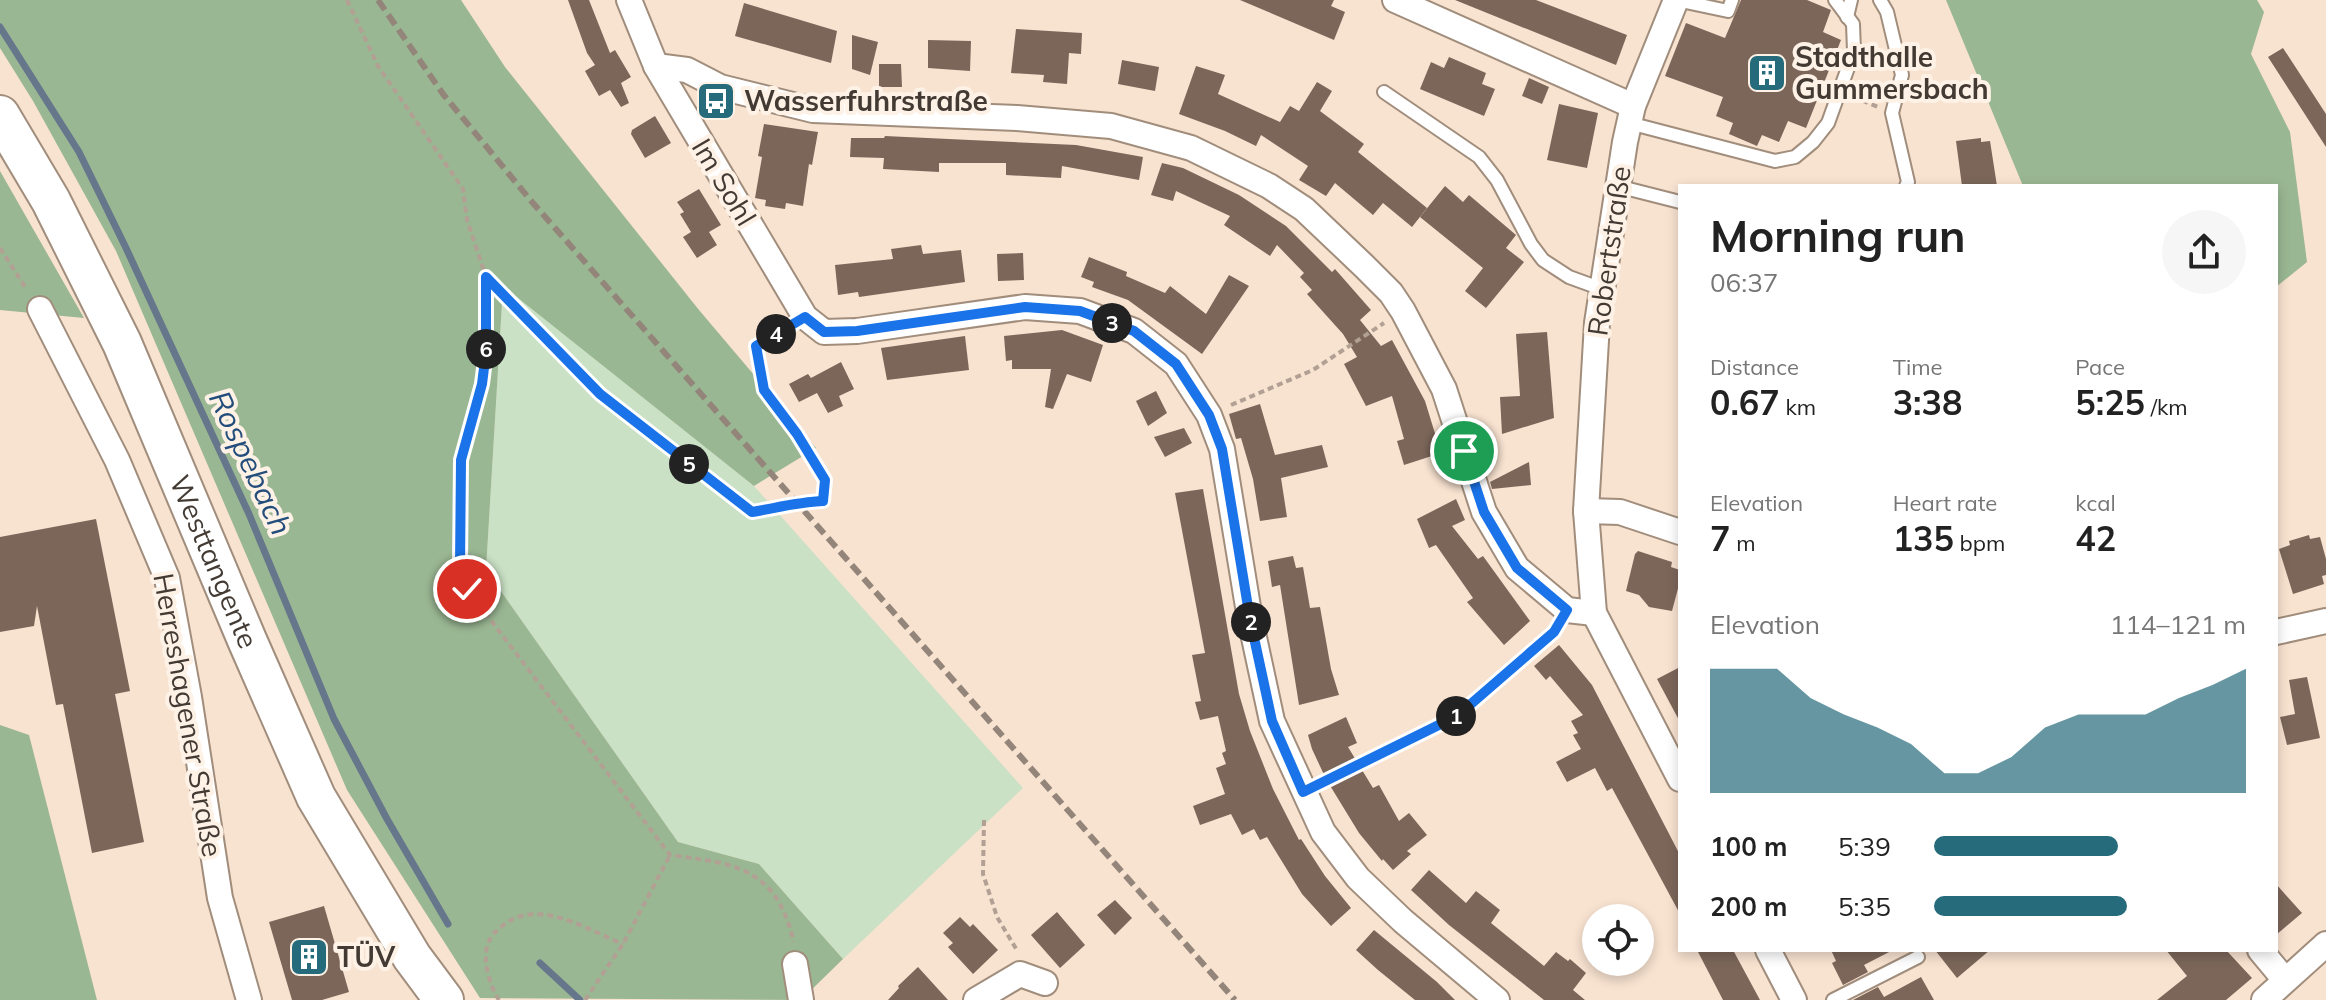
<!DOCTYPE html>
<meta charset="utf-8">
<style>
body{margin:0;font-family:Mulish,sans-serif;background:#f6f6f6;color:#222;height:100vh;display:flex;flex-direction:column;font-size:30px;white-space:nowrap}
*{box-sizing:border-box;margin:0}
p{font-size:26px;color:#767676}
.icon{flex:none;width:44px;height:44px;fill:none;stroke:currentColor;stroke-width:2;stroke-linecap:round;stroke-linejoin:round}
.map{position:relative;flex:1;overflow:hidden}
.sheet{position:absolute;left:1678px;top:184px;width:600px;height:768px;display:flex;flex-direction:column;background:#fff;border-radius:0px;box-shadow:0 4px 12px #0003}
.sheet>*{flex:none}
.controls{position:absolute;left:1582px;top:904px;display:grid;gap:16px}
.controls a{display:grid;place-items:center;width:72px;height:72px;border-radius:50%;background:#fff;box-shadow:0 4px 12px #0003;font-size:40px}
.pin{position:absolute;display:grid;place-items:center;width:68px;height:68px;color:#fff;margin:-34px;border:4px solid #fff;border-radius:50%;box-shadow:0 2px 8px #0007}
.km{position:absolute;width:40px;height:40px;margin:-20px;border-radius:50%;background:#222;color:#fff;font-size:22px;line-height:40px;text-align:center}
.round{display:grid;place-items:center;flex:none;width:84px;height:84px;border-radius:42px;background:#f6f6f6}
.overview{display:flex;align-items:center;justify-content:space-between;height:136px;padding:0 32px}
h1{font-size:44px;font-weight:700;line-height:60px}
.figures{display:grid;grid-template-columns:repeat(3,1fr);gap:12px;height:136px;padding:8px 32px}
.figures div{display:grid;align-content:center}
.figures b{font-size:34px;font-weight:700}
.figures small{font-size:22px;font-weight:400}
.figures p{font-size:22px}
.chart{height:224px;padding:16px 32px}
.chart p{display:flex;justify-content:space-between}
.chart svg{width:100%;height:144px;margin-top:8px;fill:#266b7b;opacity:.7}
ul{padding:0 32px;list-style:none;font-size:26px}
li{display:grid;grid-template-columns:128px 96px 1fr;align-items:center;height:60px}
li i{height:20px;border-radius:10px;background:#266b7b}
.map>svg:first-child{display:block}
</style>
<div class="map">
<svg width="2326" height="1000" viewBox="0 0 2326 1000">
<rect width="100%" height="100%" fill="#f8e2d0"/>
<!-- green -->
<polygon fill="#cae1c5" points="503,285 754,486 1023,788 843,959 759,864 678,842 486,570"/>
<!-- forest -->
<g fill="#9ab793">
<polygon points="0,0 461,0 505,67 699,310 816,448 754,486 503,286 486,570 678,842 759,864 843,959 801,1000 480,998 347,790 116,251 33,101 0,48"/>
<polygon points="1946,0 2257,0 2264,12 2251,54 2290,132 2307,262 2276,287 2276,186 2023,186"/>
<polygon points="0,171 84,318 0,310"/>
<polygon points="0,725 29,735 97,1000 0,1000"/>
</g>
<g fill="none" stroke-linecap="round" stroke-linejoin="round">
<!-- stream -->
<g stroke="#66778c" stroke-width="7">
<polyline points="0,27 79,152 126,248 249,514 334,719 387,819 448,924"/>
<polyline points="540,963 580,1000"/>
</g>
</g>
<!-- building -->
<g fill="#7c665a">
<polygon points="568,0 589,0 610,53 615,50 631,77 621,83 629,103 621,107 610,90 599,96 585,71 595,65 587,53"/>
<polygon points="1240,0 1334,0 1331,6 1345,12 1334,40"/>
<polygon points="1455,0 1536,0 1627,35 1616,65"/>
<polygon points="1741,0 1807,0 1831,10 1823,32 1841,40 1806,128 1788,121 1779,142 1762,135 1757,146 1729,134 1733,123 1716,116 1723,97 1665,76 1686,23 1725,38"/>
<polygon points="744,3 837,31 831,63 735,36"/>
<polygon points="1016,29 1082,33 1081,54 1069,53 1067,84 1043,82 1044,75 1011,73"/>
<polygon points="852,35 878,42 870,75 852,69"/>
<polygon points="928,40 971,41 970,71 928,68"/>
<polygon points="2283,48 2326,114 2326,147 2268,57"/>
<polygon points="1449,57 1486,73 1482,84 1495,89 1484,116 1420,89 1431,62 1444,68"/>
<polygon points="1122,60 1159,67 1155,91 1118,84"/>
<polygon points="879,64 901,64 902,87 879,87"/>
<polygon points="1196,66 1225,75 1218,94 1280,122 1290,106 1299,111 1317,82 1332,91 1320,111 1364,144 1358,152 1427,208 1412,227 1383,203 1373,215 1335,183 1326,196 1299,180 1308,166 1261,135 1256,146 1225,131 1179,114"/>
<polygon points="1529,78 1549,87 1542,104 1522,96"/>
<polygon points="1559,104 1598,113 1587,168 1547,160"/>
<polygon points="655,116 671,143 645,158 631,134 632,130"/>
<polygon points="764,124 818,132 812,165 809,164 803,206 786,203 785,209 765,206 766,200 755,198 762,157 758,156"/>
<polygon points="885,136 1076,145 1143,157 1139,180 1062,166 1061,178 1006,175 1006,163 939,163 939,172 883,169 884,158 850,157 851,138 884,138"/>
<polygon points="1981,138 1981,142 1990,141 1997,186 1962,186 1956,141"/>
<polygon points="1162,163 1183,168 1239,195 1286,226 1332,272 1335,269 1371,310 1360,320 1381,346 1392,340 1425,401 1441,453 1404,465 1397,441 1404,439 1392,396 1366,406 1344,364 1357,357 1343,334 1307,294 1312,290 1300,277 1304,273 1277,245 1270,256 1224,225 1230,216 1176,191 1173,201 1151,195"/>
<polygon points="1445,186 1463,202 1469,195 1516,235 1506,248 1524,262 1486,308 1465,291 1483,268 1420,217"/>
<polygon points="699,189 721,225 709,232 717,245 697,258 683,237 691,232 680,214 684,212 677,202"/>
<polygon points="921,245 923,254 961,250 965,282 859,297 858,292 838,295 835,265 893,259 891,249"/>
<polygon points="1023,253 1024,280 998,281 997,254"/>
<polygon points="1089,257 1127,272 1126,276 1165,293 1170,286 1206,314 1229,275 1249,286 1202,354 1128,300 1092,287 1094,282 1081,277"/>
<polygon points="1062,330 1103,345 1091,382 1067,374 1053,409 1045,407 1051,369 1012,369 1012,360 1006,361 1004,336"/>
<polygon points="1547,332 1554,418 1502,434 1500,397 1520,396 1516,334"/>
<polygon points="965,336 969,370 887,380 881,348"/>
<polygon points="841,362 854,389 839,396 843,406 828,413 817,393 799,402 789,384 808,374 811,378"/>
<polygon points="1156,391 1167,413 1148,426 1136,401"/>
<polygon points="1260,404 1275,455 1322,445 1328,467 1281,478 1287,517 1260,521 1253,479 1241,438 1236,439 1229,414"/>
<polygon points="1184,428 1192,443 1165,457 1154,437"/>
<polygon points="1529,462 1531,485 1492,489 1490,482"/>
<polygon points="1203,489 1239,694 1250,731 1273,789 1299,840 1301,839 1325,876 1351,908 1331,926 1302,894 1267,837 1260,840 1254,829 1242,835 1231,814 1200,825 1193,806 1225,794 1216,768 1226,764 1222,753 1226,751 1218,716 1200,720 1195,702 1201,701 1192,655 1205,653 1175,493"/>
<polygon points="1456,499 1465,520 1452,526 1478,559 1483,556 1530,621 1504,645 1467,602 1473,598 1436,545 1429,548 1417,519"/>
<polygon points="96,519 130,691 115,694 144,842 92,853 63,704 56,705 37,606 34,626 0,632 0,537"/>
<polygon points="2309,535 2310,539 2320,537 2326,559 2326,575 2322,576 2324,584 2293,594 2279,549 2290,545 2289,541"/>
<polygon points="1638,551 1672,562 1671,567 1680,570 1680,581 1672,611 1649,607 1639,595 1626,591 1635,554"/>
<polygon points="1293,556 1296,568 1303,567 1310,608 1320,607 1331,669 1339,695 1299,705 1280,585 1272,587 1268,561"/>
<polygon points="1559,645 1592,685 1680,855 1680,914 1612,788 1607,791 1595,768 1567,782 1556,762 1581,749 1573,735 1578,733 1571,721 1583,715 1550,676 1546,680 1534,666"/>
<polygon points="1680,667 1680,722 1657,679"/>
<polygon points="2307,677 2320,738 2287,745 2280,717 2295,714 2289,680"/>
<polygon points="1346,717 1357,743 1348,747 1373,788 1379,785 1399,821 1409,813 1427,835 1407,851 1411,854 1393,870 1383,859 1382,861 1359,833 1326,779 1312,749 1308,735"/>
<polygon points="1429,870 1466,903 1476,891 1500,910 1491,923 1544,966 1556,952 1568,961 1570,959 1586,973 1573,990 1585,1000 1544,1000 1449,925 1411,890"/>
<polygon points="2276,884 2302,913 2276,935"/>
<polygon points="1115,900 1132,918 1115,935 1097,915"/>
<polygon points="324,906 349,992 322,1000 292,1000 269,922"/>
<polygon points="1057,912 1085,945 1060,968 1031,935"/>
<polygon points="960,917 970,927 973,924 998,950 973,974 948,947 953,943 943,933"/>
<polygon points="1374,930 1437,982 1455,1000 1415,1000 1378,970 1356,950"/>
<polygon points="1697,950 1733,950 1760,1000 1723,1000"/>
<polygon points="1831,950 1893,950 1864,965 1868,972 1843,985 1832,963 1836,961"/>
<polygon points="1935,950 1990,950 1957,978"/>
<polygon points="2166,950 2226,950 2252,978 2226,1000 2157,1000 2187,976"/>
<polygon points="918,967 948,1000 888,1000 899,988 898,986"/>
<polygon points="1921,977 1934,1000 1853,1000 1878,987 1884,997"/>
</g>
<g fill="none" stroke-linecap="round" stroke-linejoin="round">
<defs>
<g id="service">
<polyline points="1676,0 1728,11 1732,0"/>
<polyline points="1880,0 1887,12 1902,75 1892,113 1908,182 1906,186"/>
<polyline points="1847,17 1851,0"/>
<polyline points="1384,92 1479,157 1497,180 1531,244 1543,260 1569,277 1602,289"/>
<polyline points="1629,123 1775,161 1795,157 1813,142 1828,123 1854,51 1853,24 1835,0"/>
<polyline points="1617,186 1680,202"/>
<polyline points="1833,1000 1918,957"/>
</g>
<g id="minor">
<polyline points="629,0 656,66 805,317 824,332 857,331 1025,307 1080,311 1134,331 1176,364 1209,415 1222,449 1250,619 1272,721 1323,832 1358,878 1403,921 1497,1000"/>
<polyline points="1395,0 1633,106"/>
<polyline points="1676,0 1633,106 1625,142 1597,323 1586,511 1594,613 1680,779"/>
<polyline points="656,66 687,70 720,87 813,110 1017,118 1111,126 1191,148 1269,186 1304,209 1364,266 1391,293 1403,311 1444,389 1484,512 1517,568 1567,610 1594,613"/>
<polyline points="40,309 117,460 167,578 189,697 220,898 249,1000"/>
<polyline points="1586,511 1620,512 1680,532"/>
<polyline points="2276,632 2326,621"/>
<polyline points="1768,950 1794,1000"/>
<polyline points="2260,950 2285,980"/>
<polyline points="795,964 801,1000"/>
<polyline points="976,1000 1020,974 1045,983"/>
<polyline points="2264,1000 2326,944"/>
</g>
<g id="primary">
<path id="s1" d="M0,115L51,201L122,343L247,640L316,797L412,957L444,1000"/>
</g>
</defs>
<!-- service casing -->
<use href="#service" stroke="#a18d7c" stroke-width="16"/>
<!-- minor casing -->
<use href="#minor" stroke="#a18d7c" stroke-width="28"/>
<!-- primary casing -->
<use href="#primary" stroke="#a18d7c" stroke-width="42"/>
<!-- path -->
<g stroke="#b1a093" stroke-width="4" stroke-dasharray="6 4" stroke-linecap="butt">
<path d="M347,0L378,66L463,189L467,220L486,277V352L482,384L461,460L460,567L467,589L670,855C718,862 762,863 784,912C788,922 792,931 793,942"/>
<polyline points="1853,97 1878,107"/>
<polyline points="0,248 27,290"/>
<path d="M487,279L600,394L752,512C776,508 798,502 823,501L825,480L797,434L764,390L756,346L786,328"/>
<polyline points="1231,405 1313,370 1384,323"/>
<polyline points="1323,782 1457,716 1557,627"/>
<polyline points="984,820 983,874 997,917 1018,952"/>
<path d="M499,1000C490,986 483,963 487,947C490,937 493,933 501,927C536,896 586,929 623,944"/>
<polyline points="585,1000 623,944 670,855"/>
</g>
<!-- service -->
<use href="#service" stroke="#fff" stroke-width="12"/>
<!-- minor -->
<use href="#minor" stroke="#fff" stroke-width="24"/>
<!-- primary -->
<use href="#primary" stroke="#fff" stroke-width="38"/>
<!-- rail -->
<polyline stroke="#938579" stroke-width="6" stroke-dasharray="12 6" stroke-linecap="butt" points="378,0 443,94 532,202 1235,1000"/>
</g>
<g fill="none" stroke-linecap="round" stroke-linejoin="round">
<defs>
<path id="route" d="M467,589L460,567L461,460L482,384L486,352V277L600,394L752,512C776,508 798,502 823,501L825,480L797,434L764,390L756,346L805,317L824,332L857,331L1025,307L1080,311L1134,331L1176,364L1209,415L1222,449L1250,619L1272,721L1303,792L1457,716L1554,632L1567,610L1517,568L1484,512L1464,451"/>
</defs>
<!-- route casing -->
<use href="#route" stroke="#fff" stroke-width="16"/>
<!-- route -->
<use href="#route" stroke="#1a73e8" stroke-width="10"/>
</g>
<!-- icons -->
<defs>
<symbol id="building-square" viewBox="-11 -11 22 22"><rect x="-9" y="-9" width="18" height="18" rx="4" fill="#266b7b" stroke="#fef1e6"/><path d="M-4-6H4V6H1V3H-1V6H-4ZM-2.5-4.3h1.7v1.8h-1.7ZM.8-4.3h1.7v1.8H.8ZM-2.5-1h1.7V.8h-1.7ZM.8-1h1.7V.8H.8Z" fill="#fff"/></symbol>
<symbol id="bus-square" viewBox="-11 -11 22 22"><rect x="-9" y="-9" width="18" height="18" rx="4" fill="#266b7b" stroke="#fef1e6"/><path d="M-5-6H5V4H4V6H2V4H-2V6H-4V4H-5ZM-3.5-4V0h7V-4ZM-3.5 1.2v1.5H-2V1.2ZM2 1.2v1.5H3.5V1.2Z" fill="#fff"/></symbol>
</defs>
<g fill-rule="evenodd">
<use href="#building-square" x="1745" y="51" width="44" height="44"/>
<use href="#bus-square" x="694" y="79" width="44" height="44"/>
<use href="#building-square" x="287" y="935" width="44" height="44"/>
</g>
<g text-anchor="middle" stroke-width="8" stroke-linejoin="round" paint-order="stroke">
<!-- poi labels -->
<g font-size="28" font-weight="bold" fill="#423a33" stroke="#fef1e6" text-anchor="start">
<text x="1795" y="67">Stadthalle<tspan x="1795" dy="32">Gummersbach</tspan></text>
<text x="744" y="111">Wasserfuhrstraße</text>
<text x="337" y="967">TÜV</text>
</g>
<!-- street labels -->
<g font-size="28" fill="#423a33" stroke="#fef1e6">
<text transform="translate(724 182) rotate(59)" y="10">Im Sohl</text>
<text transform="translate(1609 251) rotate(-82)" y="10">Robertstraße</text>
<text dy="10" stroke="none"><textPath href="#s1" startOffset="496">Westtangente</textPath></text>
<text transform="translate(188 715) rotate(80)" y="10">Herreshagener Straße</text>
</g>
<!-- water labels -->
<g font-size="30" font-style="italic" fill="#234d7a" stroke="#fef1e6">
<text transform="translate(250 463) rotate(65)" y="10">Rospebach</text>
</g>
</g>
</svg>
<div class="controls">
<a><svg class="icon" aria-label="locate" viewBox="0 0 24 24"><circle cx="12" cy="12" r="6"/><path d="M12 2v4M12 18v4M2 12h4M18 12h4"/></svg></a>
</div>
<div class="pin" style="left:1464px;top:451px;background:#1e9e55"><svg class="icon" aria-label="arrive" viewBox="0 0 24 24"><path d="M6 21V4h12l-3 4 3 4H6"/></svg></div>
<div class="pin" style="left:467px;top:589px;background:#d93025"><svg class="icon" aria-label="check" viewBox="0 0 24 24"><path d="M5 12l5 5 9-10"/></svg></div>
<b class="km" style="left:1456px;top:716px">1</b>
<b class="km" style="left:1251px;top:622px">2</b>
<b class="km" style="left:1112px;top:323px">3</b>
<b class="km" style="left:776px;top:334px">4</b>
<b class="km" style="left:689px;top:464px">5</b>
<b class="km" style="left:486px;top:349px">6</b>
<section class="sheet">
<div class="overview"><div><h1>Morning run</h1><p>06:37</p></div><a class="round"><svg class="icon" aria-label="share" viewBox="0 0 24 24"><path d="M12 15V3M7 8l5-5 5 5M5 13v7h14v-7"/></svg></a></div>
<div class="figures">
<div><p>Distance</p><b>0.67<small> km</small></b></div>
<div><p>Time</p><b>3:38</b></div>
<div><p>Pace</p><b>5:25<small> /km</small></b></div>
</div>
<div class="figures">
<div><p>Elevation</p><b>7<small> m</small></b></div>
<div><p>Heart rate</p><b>135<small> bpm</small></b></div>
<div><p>kcal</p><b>42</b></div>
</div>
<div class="chart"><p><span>Elevation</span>114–121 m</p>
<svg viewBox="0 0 160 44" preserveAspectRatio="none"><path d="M0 44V6L10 6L20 6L30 15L40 20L50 24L60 29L70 38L80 38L90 33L100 24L110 20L120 20L130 20L140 15L150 11L160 6V44z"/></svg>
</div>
<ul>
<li><b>100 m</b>5:39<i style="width:59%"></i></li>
<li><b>200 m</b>5:35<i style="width:62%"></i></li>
</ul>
</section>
</div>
